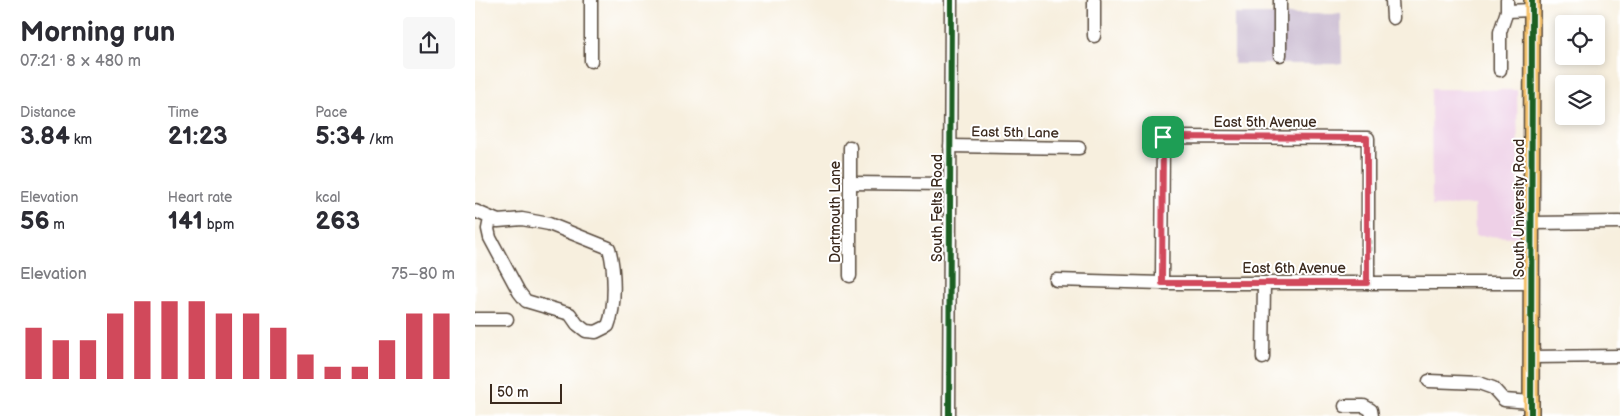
<!DOCTYPE html>
<meta charset="utf-8">
<style>
body{margin:0;font-family:"Balsamiq Sans",sans-serif;background:#f7f7f7;color:#2b2b33;height:100vh;display:flex;flex-direction:column;font-size:19px;white-space:nowrap}
*{box-sizing:border-box;margin:0}
p{font-size:16px;color:#7c7c81}
.icon{flex:none;width:28px;height:28px;fill:none;stroke:currentColor;stroke-width:2;stroke-linecap:round;stroke-linejoin:round}
.map{position:relative;flex:1;overflow:hidden}
.sheet{display:flex;flex-direction:column;background:#fff;width:475px}
.sheet>*{flex:none}
.controls{position:absolute;left:1080px;top:15px;display:grid;gap:10px}
.controls a{display:grid;place-items:center;width:50px;height:50px;border-radius:5px;background:#fff;box-shadow:0 2px 8px #0003;font-size:25px}
.scale{position:absolute;left:15px;bottom:12px;width:72px;box-sizing:border-box;padding-left:5px;border:2px solid #3b2a1e;border-top:0;font-size:14px;line-height:18px;white-space:nowrap;color:#3b2a1e;-webkit-text-stroke:4px #fff;paint-order:stroke}
.pin{position:absolute;display:grid;place-items:center;width:42px;height:42px;color:#fff;margin:-21px;border-radius:10px;box-shadow:0 2px 8px #0006}
.round{display:grid;place-items:center;flex:none;width:52px;height:52px;border-radius:5px;background:#f7f7f7}
.summary{display:flex;align-items:center;justify-content:space-between;height:85px;padding:0 20px}
h1{font-size:28px;font-weight:600;line-height:38px}
.figures{display:grid;grid-template-columns:repeat(3,1fr);gap:8px;height:85px;padding:5px 20px}
.figures div{display:grid;align-content:center}
.figures b{font-size:25px;font-weight:600}
.figures small{font-size:14px;font-weight:400}
.figures p{font-size:14px}
.chart{height:140px;padding:10px 20px}
.chart p{display:flex;justify-content:space-between}
.chart svg{width:100%;height:90px;margin-top:5px;stroke:#d1495b;stroke-width:6}
main{display:flex;flex:1;min-height:0}
.map>svg:first-child{display:block}
</style>
<main>
<section class="sheet">
<div class="summary"><div><h1>Morning run</h1><p>07:21 · 8 × 480 m</p></div><a class="round"><svg class="icon" aria-label="share" viewBox="0 0 24 24"><path d="M12 15V3M7 8l5-5 5 5M5 13v7h14v-7"/></svg></a></div>
<div class="figures">
<div><p>Distance</p><b>3.84<small> km</small></b></div>
<div><p>Time</p><b>21:23</b></div>
<div><p>Pace</p><b>5:34<small> /km</small></b></div>
</div>
<div class="figures">
<div><p>Elevation</p><b>56<small> m</small></b></div>
<div><p>Heart rate</p><b>141<small> bpm</small></b></div>
<div><p>kcal</p><b>263</b></div>
</div>
<div class="chart"><p><span>Elevation</span>75–80 m</p>
<svg viewBox="0 0 160 44" preserveAspectRatio="none"><path d="M5 44V19M15 44V25M25 44V25M35 44V12M45 44V6M55 44V6M65 44V6M75 44V12M85 44V12M95 44V19M105 44V32M115 44V38M125 44V38M135 44V25M145 44V12M155 44V12"/></svg>
</div>
</section>
<div class="map">
<svg width="1145" height="416" viewBox="0 0 1145 416">
<rect width="100%" height="100%" fill="#fff"/>
<filter id="ink" filterUnits="userSpaceOnUse"><feTurbulence type="fractalNoise" baseFrequency=".02" numOctaves="2"/><feDisplacementMap in="SourceGraphic" scale="10" xChannelSelector="R" yChannelSelector="G"/><feConvolveMatrix kernelMatrix="1 2 1 2 8 2 1 2 1" color-interpolation-filters="sRGB"/></filter>
<filter id="wash" filterUnits="userSpaceOnUse"><feTurbulence type="fractalNoise" baseFrequency=".0096" numOctaves="4" result="noise"/><feDisplacementMap in="SourceGraphic" scale="20" xChannelSelector="R" yChannelSelector="G"/><feGaussianBlur stdDeviation="1.12" result="paint"/><feColorMatrix in="noise" values="0 0 0 0 0 0 0 0 0 0 0 0 0 0 0 0 0 1.4 0 .05"/><feComposite in="paint" operator="in"/></filter>
<g filter="url(#wash)">
<rect width="100%" height="100%" fill="#f7efde"/>
<!-- built -->
<polygon fill="#eed0e7" points="956,89 1042,90 1044,237 1000,236 999,205 957,206"/>
<!-- industrial -->
<polygon fill="#ccbed3" points="759,14 866,14 867,64 759,64"/>
</g>
<g filter="url(#ink)">
<g fill="none" stroke-linecap="round" stroke-linejoin="round">
<defs>
<g id="minor">
<polyline points="116,0 116,61"/>
<polyline points="917,0 918,18"/>
<polyline points="1032,11 1057,10"/>
<polyline points="619,36 619,0"/>
<polyline points="805,55 805,0"/>
<polyline points="1025,70 1025,32 1032,11 1032,0"/>
<polyline points="475,146 604,148"/>
<polyline points="375,183 475,184"/>
<path d="M0,211L23,221L47,219L74,224L134,248C140,270 141,306 133,326L121,332L111,331L102,324L95,314L51,301L44,292L15,238L13,229L15,219"/>
<polyline points="1057,223 1145,222"/>
<polyline points="375,276 375,147"/>
<polyline points="581,280 687,283 1057,283"/>
<polyline points="687,283 688,137 893,138 893,283"/>
<polyline points="0,319 32,319"/>
<polyline points="1056,357 1145,356"/>
<polyline points="788,358 789,283"/>
<polyline points="954,381 1004,383 1018,388 1029,400 1056,402"/>
<polyline points="870,406 889,406 896,410 897,416"/>
<polyline points="474,416 476,0"/>
</g>
<polyline id="major" points="1056,416 1057,0"/>
</defs>
<!-- minor casing -->
<use href="#minor" stroke="#57483b" stroke-width="15"/>
<!-- major casing -->
<use href="#major" stroke="#57483b" stroke-width="18"/>
<!-- minor -->
<use href="#minor" stroke="#fff" stroke-width="12"/>
<!-- major -->
<use href="#major" stroke="#f5c16b" stroke-width="15"/>
<defs>
<g id="cycleway">
<polyline points="687,283 688,137 893,138 893,283"/>
<polyline points="474,416 476,0"/>
<polyline points="1056,416 1057,0"/>
</g>
</defs>
<!-- cycleway casing -->
<use href="#cycleway" stroke="#fff" stroke-width="9"/>
<!-- cycleway -->
<use href="#cycleway" stroke="#1b5e20" stroke-width="6"/>
</g>
</g>
<g fill="none" stroke-linecap="round" stroke-linejoin="round" filter="url(#ink)">
<defs>
<polygon id="route" points="688,137 892,138 892,283 687,283"/>
</defs>
<!-- route casing -->
<use href="#route" stroke="#fff" stroke-width="10"/>
<!-- route -->
<use href="#route" stroke="#d1495b" stroke-width="6"/>
</g>
<g text-anchor="middle" stroke-width="4" stroke-linejoin="round" paint-order="stroke">
<!-- street labels -->
<g font-size="14" fill="#3b2a1e" stroke="#fff">
<text x="790" y="127">East 5th Avenue</text>
<text transform="translate(540 132) rotate(1)" y="5">East 5th Lane</text>
<text transform="translate(462 208) rotate(-90)" y="5">South Felts Road</text>
<text transform="translate(1044 208) rotate(-90)" y="5">South University Road</text>
<text transform="translate(360 212) rotate(-90)" y="5">Dartmouth Lane</text>
<text x="819" y="273">East 6th Avenue</text>
</g>
</g>
</svg>
<div class="controls">
<a><svg class="icon" aria-label="locate" viewBox="0 0 24 24"><circle cx="12" cy="12" r="6"/><path d="M12 2v4M12 18v4M2 12h4M18 12h4"/></svg></a>
<a><svg class="icon" aria-label="layers" viewBox="0 0 24 24"><path d="M12 4l9 5-9 5-9-5zM3 14l9 5 9-5"/></svg></a>
</div>
<div class="scale">50 m</div>
<div class="pin" style="left:688px;top:137px;background:#1e9e55"><svg class="icon" aria-label="arrive" viewBox="0 0 24 24"><path d="M6 21V4h12l-3 4 3 4H6"/></svg></div>
</div>
</main>
